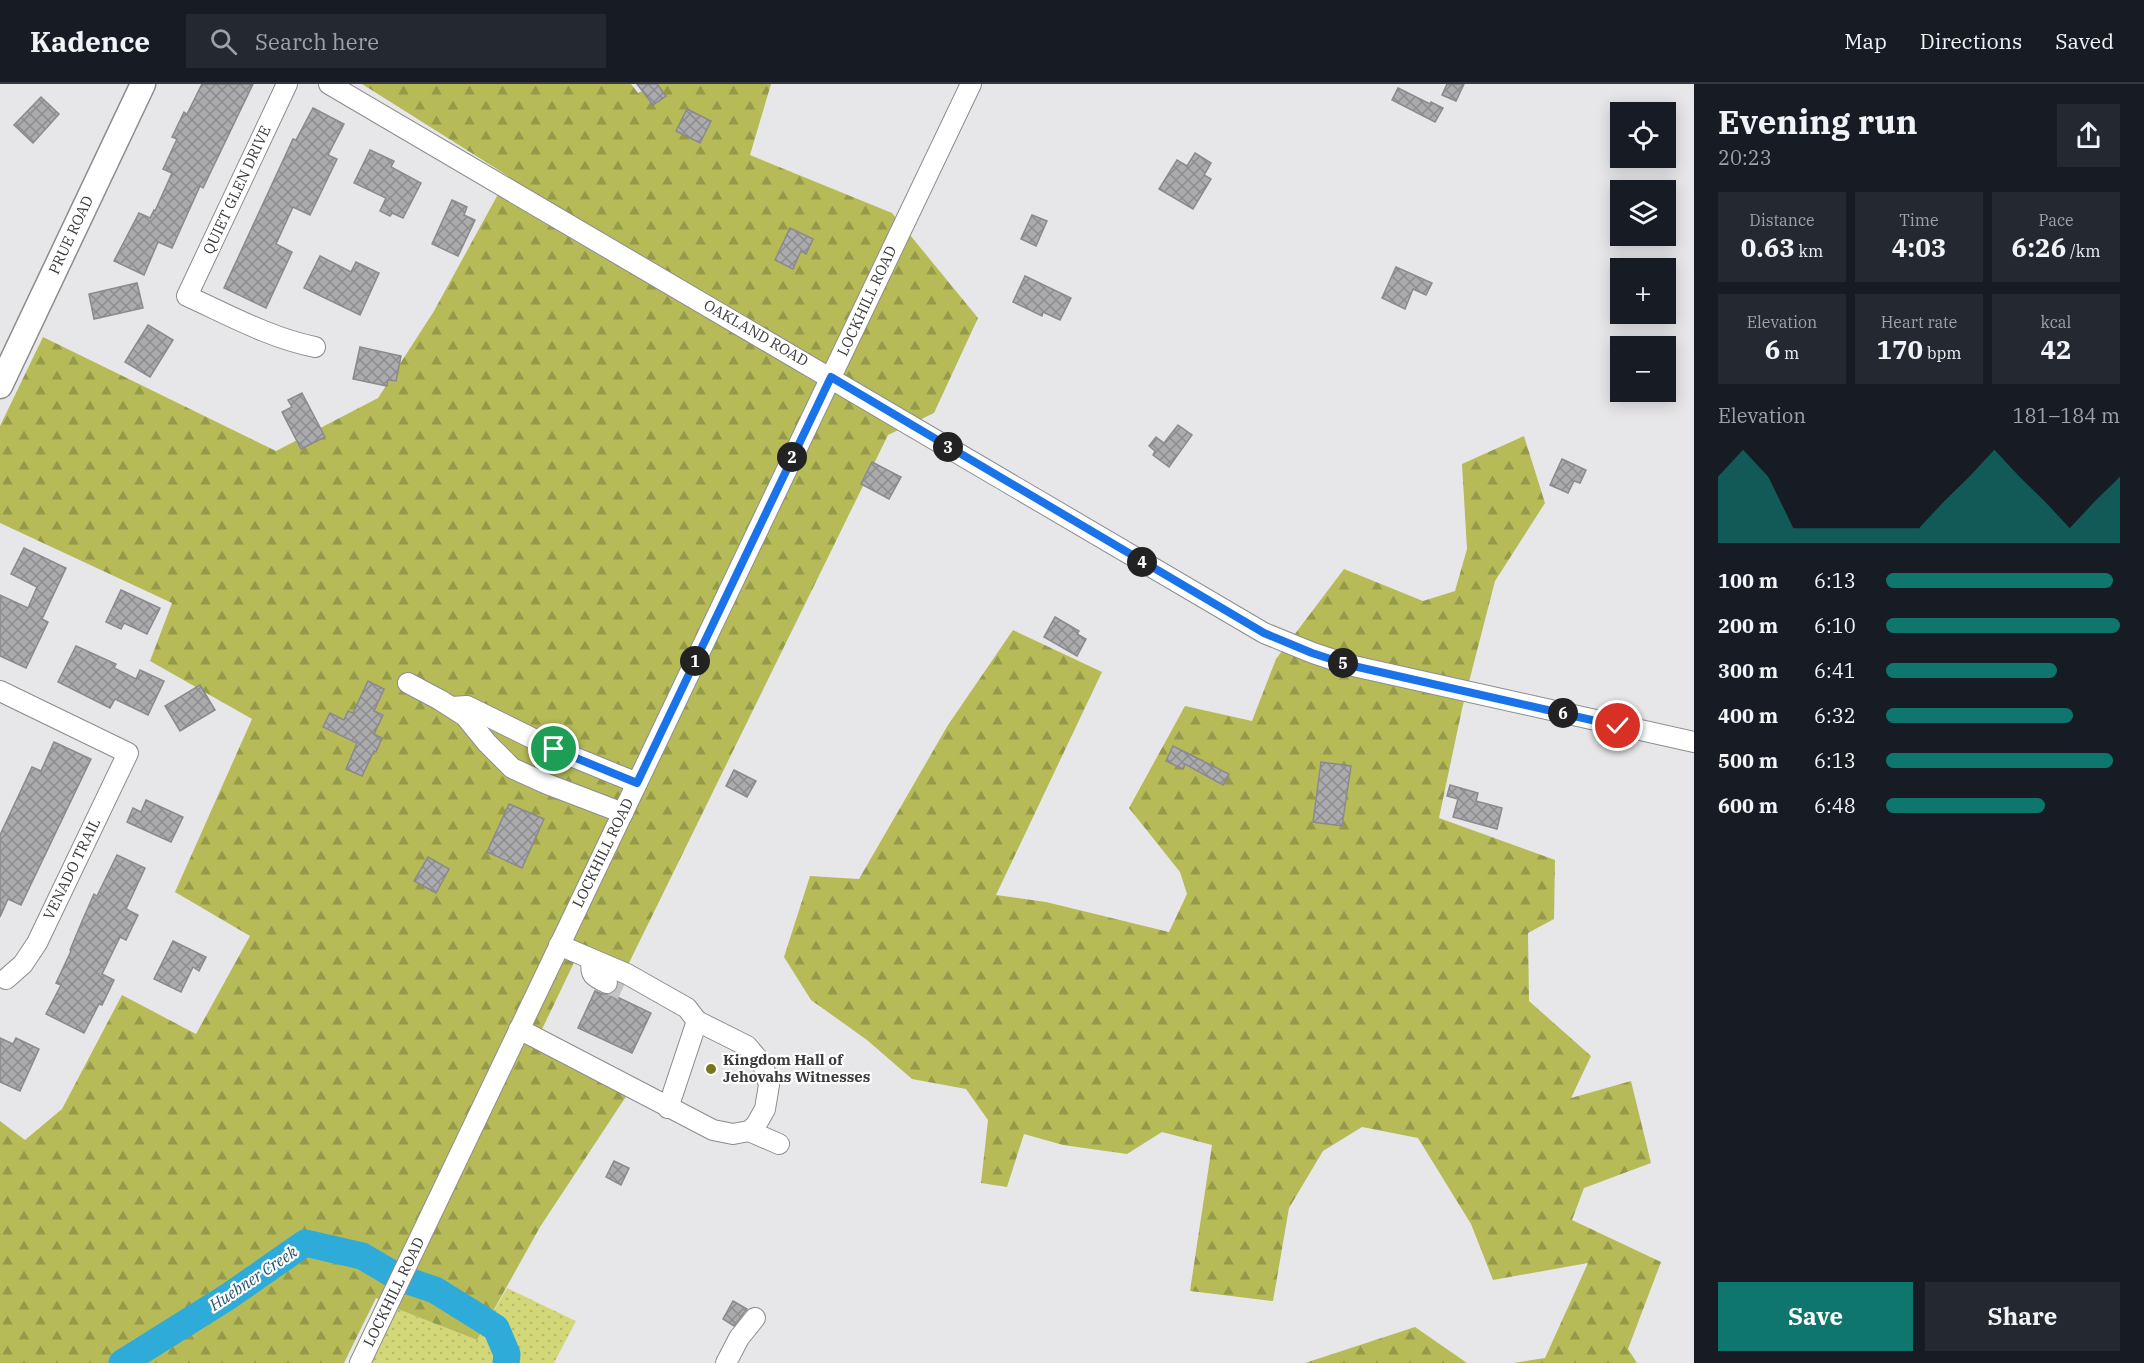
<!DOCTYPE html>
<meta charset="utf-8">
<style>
body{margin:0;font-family:"IBM Plex Serif",serif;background:#242831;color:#f1f3f6;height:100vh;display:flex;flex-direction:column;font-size:22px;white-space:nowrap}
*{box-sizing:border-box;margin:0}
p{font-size:20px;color:#9ea1a6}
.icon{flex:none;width:33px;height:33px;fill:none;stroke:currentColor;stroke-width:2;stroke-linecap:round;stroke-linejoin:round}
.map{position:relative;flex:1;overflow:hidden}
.details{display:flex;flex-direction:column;background:#171b24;width:450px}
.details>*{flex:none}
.controls{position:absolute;left:1610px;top:18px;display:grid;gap:12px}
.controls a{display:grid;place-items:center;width:66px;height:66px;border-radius:0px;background:#171b24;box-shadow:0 3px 15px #0003;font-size:30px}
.pin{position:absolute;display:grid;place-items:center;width:51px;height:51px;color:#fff;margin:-26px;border:3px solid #fff;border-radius:50%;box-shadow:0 2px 6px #0007}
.km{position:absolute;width:30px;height:30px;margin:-15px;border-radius:50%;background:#222;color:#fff;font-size:16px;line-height:30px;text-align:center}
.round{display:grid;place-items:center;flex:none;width:63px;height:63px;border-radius:0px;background:#242831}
.headline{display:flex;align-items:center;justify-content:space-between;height:102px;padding:0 24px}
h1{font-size:33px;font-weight:700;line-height:45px}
.stats{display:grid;grid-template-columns:repeat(3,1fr);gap:9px;height:102px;padding:6px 24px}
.stats div{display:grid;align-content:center;border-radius:0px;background:#242831;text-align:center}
.stats b{font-size:26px;font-weight:700}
.stats small{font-size:16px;font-weight:400}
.stats p{font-size:16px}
.chart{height:168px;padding:12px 24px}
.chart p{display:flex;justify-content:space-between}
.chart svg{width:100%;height:108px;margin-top:6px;fill:#0f766e;opacity:.7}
.primary-button{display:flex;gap:12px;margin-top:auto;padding:12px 24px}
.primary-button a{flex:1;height:69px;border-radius:0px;background:#0f766e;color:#fff;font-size:24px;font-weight:700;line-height:69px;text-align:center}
.primary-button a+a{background:#242831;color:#f1f3f6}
ul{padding:0 24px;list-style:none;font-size:20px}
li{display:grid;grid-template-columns:96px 72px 1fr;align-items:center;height:45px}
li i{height:15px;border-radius:8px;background:#0f766e}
header{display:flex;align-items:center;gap:36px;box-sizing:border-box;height:84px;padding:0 30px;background:#171b24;border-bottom:2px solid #363941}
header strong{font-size:28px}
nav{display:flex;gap:33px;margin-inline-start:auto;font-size:21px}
.search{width:420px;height:54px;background:#242831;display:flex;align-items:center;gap:15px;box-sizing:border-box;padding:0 21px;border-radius:0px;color:#9ea1a6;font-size:22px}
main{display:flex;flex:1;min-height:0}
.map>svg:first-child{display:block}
</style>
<header>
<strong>Kadence</strong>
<div class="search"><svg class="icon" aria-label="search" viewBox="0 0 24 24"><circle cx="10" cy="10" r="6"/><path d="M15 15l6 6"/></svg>Search here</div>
<nav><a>Map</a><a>Directions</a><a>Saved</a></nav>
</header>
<main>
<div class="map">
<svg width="1694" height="1279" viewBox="0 0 1694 1279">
<defs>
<pattern id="grass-dots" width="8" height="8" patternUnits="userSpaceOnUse" patternTransform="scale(1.5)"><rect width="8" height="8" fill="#d2d878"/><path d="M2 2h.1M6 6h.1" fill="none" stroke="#b5ba69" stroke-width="1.8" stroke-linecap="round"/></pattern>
<pattern id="forest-firs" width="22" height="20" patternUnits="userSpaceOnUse" patternTransform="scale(1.5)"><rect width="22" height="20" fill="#b6bb58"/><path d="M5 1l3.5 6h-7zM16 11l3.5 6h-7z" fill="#95994a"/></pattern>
<pattern id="building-cross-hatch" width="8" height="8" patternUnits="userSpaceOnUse" patternTransform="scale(1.5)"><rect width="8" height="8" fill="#ababae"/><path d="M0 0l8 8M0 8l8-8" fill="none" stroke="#8c8c8f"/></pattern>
</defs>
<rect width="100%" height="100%" fill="#e7e7ea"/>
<!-- grass -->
<polygon fill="url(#grass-dots)" points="507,1204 576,1237 554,1279 371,1279 395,1224 477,1256"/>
<!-- forest -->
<g fill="url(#forest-firs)" fill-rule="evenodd">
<path d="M362,0H631L638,9L642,7L653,21L666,12L657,0H771L750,71L892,129L978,234L934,329L888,351L627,883L582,862L534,962L629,1008L540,1143L477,1256L395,1224L376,1214L344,1279H0V1037L25,1056L62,1025L122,911L196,950L250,852L175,808L252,635L150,577L172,519L0,439V342L43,253L276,367L378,314L434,227L508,92ZM368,597L384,605L374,627V650L382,654L376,668L323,643L330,629L344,636L348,627L353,629ZM509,720L544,735L521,784L487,768ZM428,773L449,785L436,809L414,797Z"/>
<path d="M1524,352L1545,419L1495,497L1462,625L1439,734L1555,776L1554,835L1528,849L1529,917L1591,972L1571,1014L1631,997L1651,1079L1584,1104L1572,1136L1661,1178L1628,1265L1637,1279H1513L1545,1274L1588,1179L1493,1196L1471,1140L1418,1054L1362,1043L1323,1067L1289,1124L1273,1217L1190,1207L1212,1061L1162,1048L1127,1070L1063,1061L1024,1050L1007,1103L981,1099L988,1036L966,1005L912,995L867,956L811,916L784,873L810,792L859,795L948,641L1013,546L1102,588L996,811L1046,818L1169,848L1187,810L1180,788L1129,724L1185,622L1252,637L1276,575L1344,485L1423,517L1455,507L1467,465L1462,380ZM1321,678L1351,682L1342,742L1313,738Z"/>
<polygon points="1415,1243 1467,1279 1305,1279"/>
</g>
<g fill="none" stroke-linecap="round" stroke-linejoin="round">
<!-- river -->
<g stroke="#2eabd9" stroke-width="27">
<polyline points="411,1198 435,1206 496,1244 507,1270 506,1279"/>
<polyline points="122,1279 229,1212 305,1159 362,1172 391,1189"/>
</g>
</g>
<!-- building -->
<g fill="url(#building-cross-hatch)" stroke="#8a8a8d" stroke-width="1.5">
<polygon points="202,0 253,0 203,104 200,102 172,164 158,158 144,191 114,177 139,129 150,134 154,126 155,127 172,89 163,85 177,55 172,53 184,28 187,30"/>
<polygon points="637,0 657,0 666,12 653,21"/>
<polygon points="1447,0 1464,0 1456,17 1442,11"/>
<polygon points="1398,4 1430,20 1431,18 1443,24 1435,38 1392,16"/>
<polygon points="41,13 59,30 33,59 14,41"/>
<polygon points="313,24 344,40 328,71 337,75 310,131 293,123 276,160 292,168 266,224 224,204 293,55 296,56"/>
<polygon points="687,25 711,37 700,59 676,47"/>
<polygon points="370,66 394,77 391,83 421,99 403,134 392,129 390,132 380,127 386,114 354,99"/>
<polygon points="1195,69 1211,79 1204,91 1211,95 1193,125 1159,105 1177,76 1187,82"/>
<polygon points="452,116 467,123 464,131 475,136 458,172 432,160"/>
<polygon points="1032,131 1047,137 1036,162 1021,155"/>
<polygon points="790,144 813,155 806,170 801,167 793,185 775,176"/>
<polygon points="320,172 351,188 356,178 379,189 360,231 304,204"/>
<polygon points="1396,183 1432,199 1426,211 1413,205 1405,225 1382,214"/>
<polygon points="1025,192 1071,214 1060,236 1043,228 1042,232 1013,218"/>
<polygon points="137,199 143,224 94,235 89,210"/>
<polygon points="148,241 173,256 150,293 125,278"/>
<polygon points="360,263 401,272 396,297 388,296 387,302 353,295"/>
<polygon points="302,309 325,353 301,365 282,328 292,323 288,316"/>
<polygon points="1178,341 1192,351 1169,383 1153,371 1155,367 1149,362 1156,353 1164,359"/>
<polygon points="1562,375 1586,386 1580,399 1574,397 1568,409 1550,401"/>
<polygon points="872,378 901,393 889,415 861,400"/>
<polygon points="24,464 66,484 42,535 48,538 26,584 0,572 0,511 28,524 37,503 11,490"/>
<polygon points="121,506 160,524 147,550 124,539 121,545 106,538"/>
<polygon points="1055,533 1079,547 1077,550 1086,555 1077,572 1044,553"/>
<polygon points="76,562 116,580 114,584 136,595 140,586 164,597 148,631 115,615 110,624 58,598"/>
<polygon points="368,597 384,605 374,627 383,631 374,650 382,654 376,668 374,667 362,692 346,685 357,659 323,643 330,629 344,636 348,627 353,629"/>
<polygon points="200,601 215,626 180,647 165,622"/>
<polygon points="54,658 91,675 21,821 8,815 0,833 0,751 32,683 41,687"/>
<polygon points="1173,662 1229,690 1223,701 1185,680 1183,685 1166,677"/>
<polygon points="1321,678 1351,682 1342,742 1313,738"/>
<polygon points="734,686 756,697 747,713 726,702"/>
<polygon points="1450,701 1478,709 1476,717 1502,724 1497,745 1453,733 1458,715 1447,712"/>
<polygon points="146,716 183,733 171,758 127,738 133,724 141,728"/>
<polygon points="509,720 544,735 522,784 487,768"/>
<polygon points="117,771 145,784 126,825 138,831 126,856 120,853 102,890 114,896 102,921 99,920 84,949 46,930 61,901 56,899 71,867 70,866 83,835 94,810 97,812"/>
<polygon points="428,773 449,785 436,809 414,797"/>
<polygon points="173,857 206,873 199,887 193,883 181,908 154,895"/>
<polygon points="595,907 602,910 611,910 651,929 632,969 578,944"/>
<polygon points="0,954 13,960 16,954 39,965 20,1007 0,998"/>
<polygon points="614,1077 629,1084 621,1101 606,1093"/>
<polygon points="733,1217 747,1225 734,1242 723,1235"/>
</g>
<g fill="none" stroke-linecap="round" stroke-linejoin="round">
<!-- minor-tunnel -->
<polyline stroke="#c4c4c7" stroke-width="20" stroke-dasharray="20 10" stroke-linecap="butt" points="607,899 622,906"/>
<defs>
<g id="minor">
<path d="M287,0L187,212C229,231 270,254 315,263"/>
<polyline points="329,0 1264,549 1313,569 1349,581 1694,658"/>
<polyline points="408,599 440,616 465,632 487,659 512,684 547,700 623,729"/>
<polyline points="0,607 128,669 37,859 23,880 6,895"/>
<polyline points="452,623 467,622 554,665 637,699"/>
<path d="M592,876C589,891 594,893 607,899"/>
<polyline points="519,945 713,1046 733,1050 749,1047 756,1041 765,1025 769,1001 763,981 747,962 697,937 687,924 627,890 559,861"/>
<polyline points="668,1024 697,937"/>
<polyline points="749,1047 779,1060"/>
<polyline points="360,1279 971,0"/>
<polyline points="726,1279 739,1254 755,1234"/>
</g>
<polyline id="major" points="0,302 143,0"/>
</defs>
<!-- minor casing -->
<use href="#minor" stroke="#8c8c8f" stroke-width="22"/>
<!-- major casing -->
<use href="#major" stroke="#8c8c8f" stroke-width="27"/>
<!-- minor -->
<use href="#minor" stroke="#fff" stroke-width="20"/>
<!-- major -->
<use href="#major" stroke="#fff" stroke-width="24"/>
</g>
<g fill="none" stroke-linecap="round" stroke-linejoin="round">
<defs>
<polyline id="route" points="554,665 637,699 831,293 1264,549 1312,569 1349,581 1618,642"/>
</defs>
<!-- route casing -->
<use href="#route" stroke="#fff" stroke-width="12"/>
<!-- route -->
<use href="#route" stroke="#1a73e8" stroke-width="8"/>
</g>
<!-- markers -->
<circle fill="#77771e" stroke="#fff" stroke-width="2" cx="711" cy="985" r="6"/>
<g text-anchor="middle" stroke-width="4.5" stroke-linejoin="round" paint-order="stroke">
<!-- street labels -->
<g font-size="15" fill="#3a3a3c" stroke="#fff">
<text transform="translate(237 106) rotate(-65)" y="5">QUIET GLEN DRIVE</text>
<text transform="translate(71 151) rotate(-65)" y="5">PRUE ROAD</text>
<text transform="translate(867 217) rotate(-65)" y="5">LOCKHILL ROAD</text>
<text transform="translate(756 249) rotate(30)" y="5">OAKLAND ROAD</text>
<text transform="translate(603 769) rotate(-64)" y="5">LOCKHILL ROAD</text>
<text transform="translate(72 785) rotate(-64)" y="5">VENADO TRAIL</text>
<text transform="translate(394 1208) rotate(-64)" y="5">LOCKHILL ROAD</text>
</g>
<!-- poi labels -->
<g font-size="15" font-weight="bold" fill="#3a3a3c" stroke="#fff" text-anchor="start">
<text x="723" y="981">Kingdom Hall of<tspan x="723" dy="17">Jehovahs Witnesses</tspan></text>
</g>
<!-- water labels -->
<g font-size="16" font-style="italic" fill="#235367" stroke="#fff">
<text transform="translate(253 1194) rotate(-34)" y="6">Huebner Creek</text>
</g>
</g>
</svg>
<div class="controls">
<a><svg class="icon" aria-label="locate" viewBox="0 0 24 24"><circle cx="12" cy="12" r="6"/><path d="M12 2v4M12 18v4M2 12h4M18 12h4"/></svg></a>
<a><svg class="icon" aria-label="layers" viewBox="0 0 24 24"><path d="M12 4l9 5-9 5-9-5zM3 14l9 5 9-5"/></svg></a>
<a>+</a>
<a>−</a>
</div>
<div class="pin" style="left:554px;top:665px;background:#1e9e55"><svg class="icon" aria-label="arrive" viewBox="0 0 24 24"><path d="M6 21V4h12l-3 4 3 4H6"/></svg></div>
<div class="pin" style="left:1618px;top:642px;background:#d93025"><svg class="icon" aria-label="check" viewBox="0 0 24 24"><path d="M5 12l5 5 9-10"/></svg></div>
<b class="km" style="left:695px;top:577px">1</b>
<b class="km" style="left:792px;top:373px">2</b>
<b class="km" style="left:948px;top:363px">3</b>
<b class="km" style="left:1142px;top:478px">4</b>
<b class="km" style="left:1343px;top:579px">5</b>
<b class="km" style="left:1563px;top:629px">6</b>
</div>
<section class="details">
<div class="headline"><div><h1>Evening run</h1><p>20:23</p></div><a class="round"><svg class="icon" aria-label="share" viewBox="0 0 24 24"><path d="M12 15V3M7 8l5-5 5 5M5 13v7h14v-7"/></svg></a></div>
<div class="stats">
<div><p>Distance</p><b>0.63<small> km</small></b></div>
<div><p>Time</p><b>4:03</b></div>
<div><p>Pace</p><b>6:26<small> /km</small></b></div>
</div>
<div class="stats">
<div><p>Elevation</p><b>6<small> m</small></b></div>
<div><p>Heart rate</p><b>170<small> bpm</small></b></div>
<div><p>kcal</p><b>42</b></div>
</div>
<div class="chart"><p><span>Elevation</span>181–184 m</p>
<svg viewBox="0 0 160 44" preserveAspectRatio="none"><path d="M0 44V17L10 6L20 17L30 38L40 38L50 38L60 38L70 38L80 38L90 27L100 17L110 6L120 17L130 27L140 38L150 27L160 17V44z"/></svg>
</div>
<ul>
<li><b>100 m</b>6:13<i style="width:97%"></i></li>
<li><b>200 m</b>6:10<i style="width:100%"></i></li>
<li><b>300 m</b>6:41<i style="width:73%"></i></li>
<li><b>400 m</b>6:32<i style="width:80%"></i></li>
<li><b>500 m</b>6:13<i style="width:97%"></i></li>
<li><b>600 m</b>6:48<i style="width:68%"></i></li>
</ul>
<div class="primary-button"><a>Save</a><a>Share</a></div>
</section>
</main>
